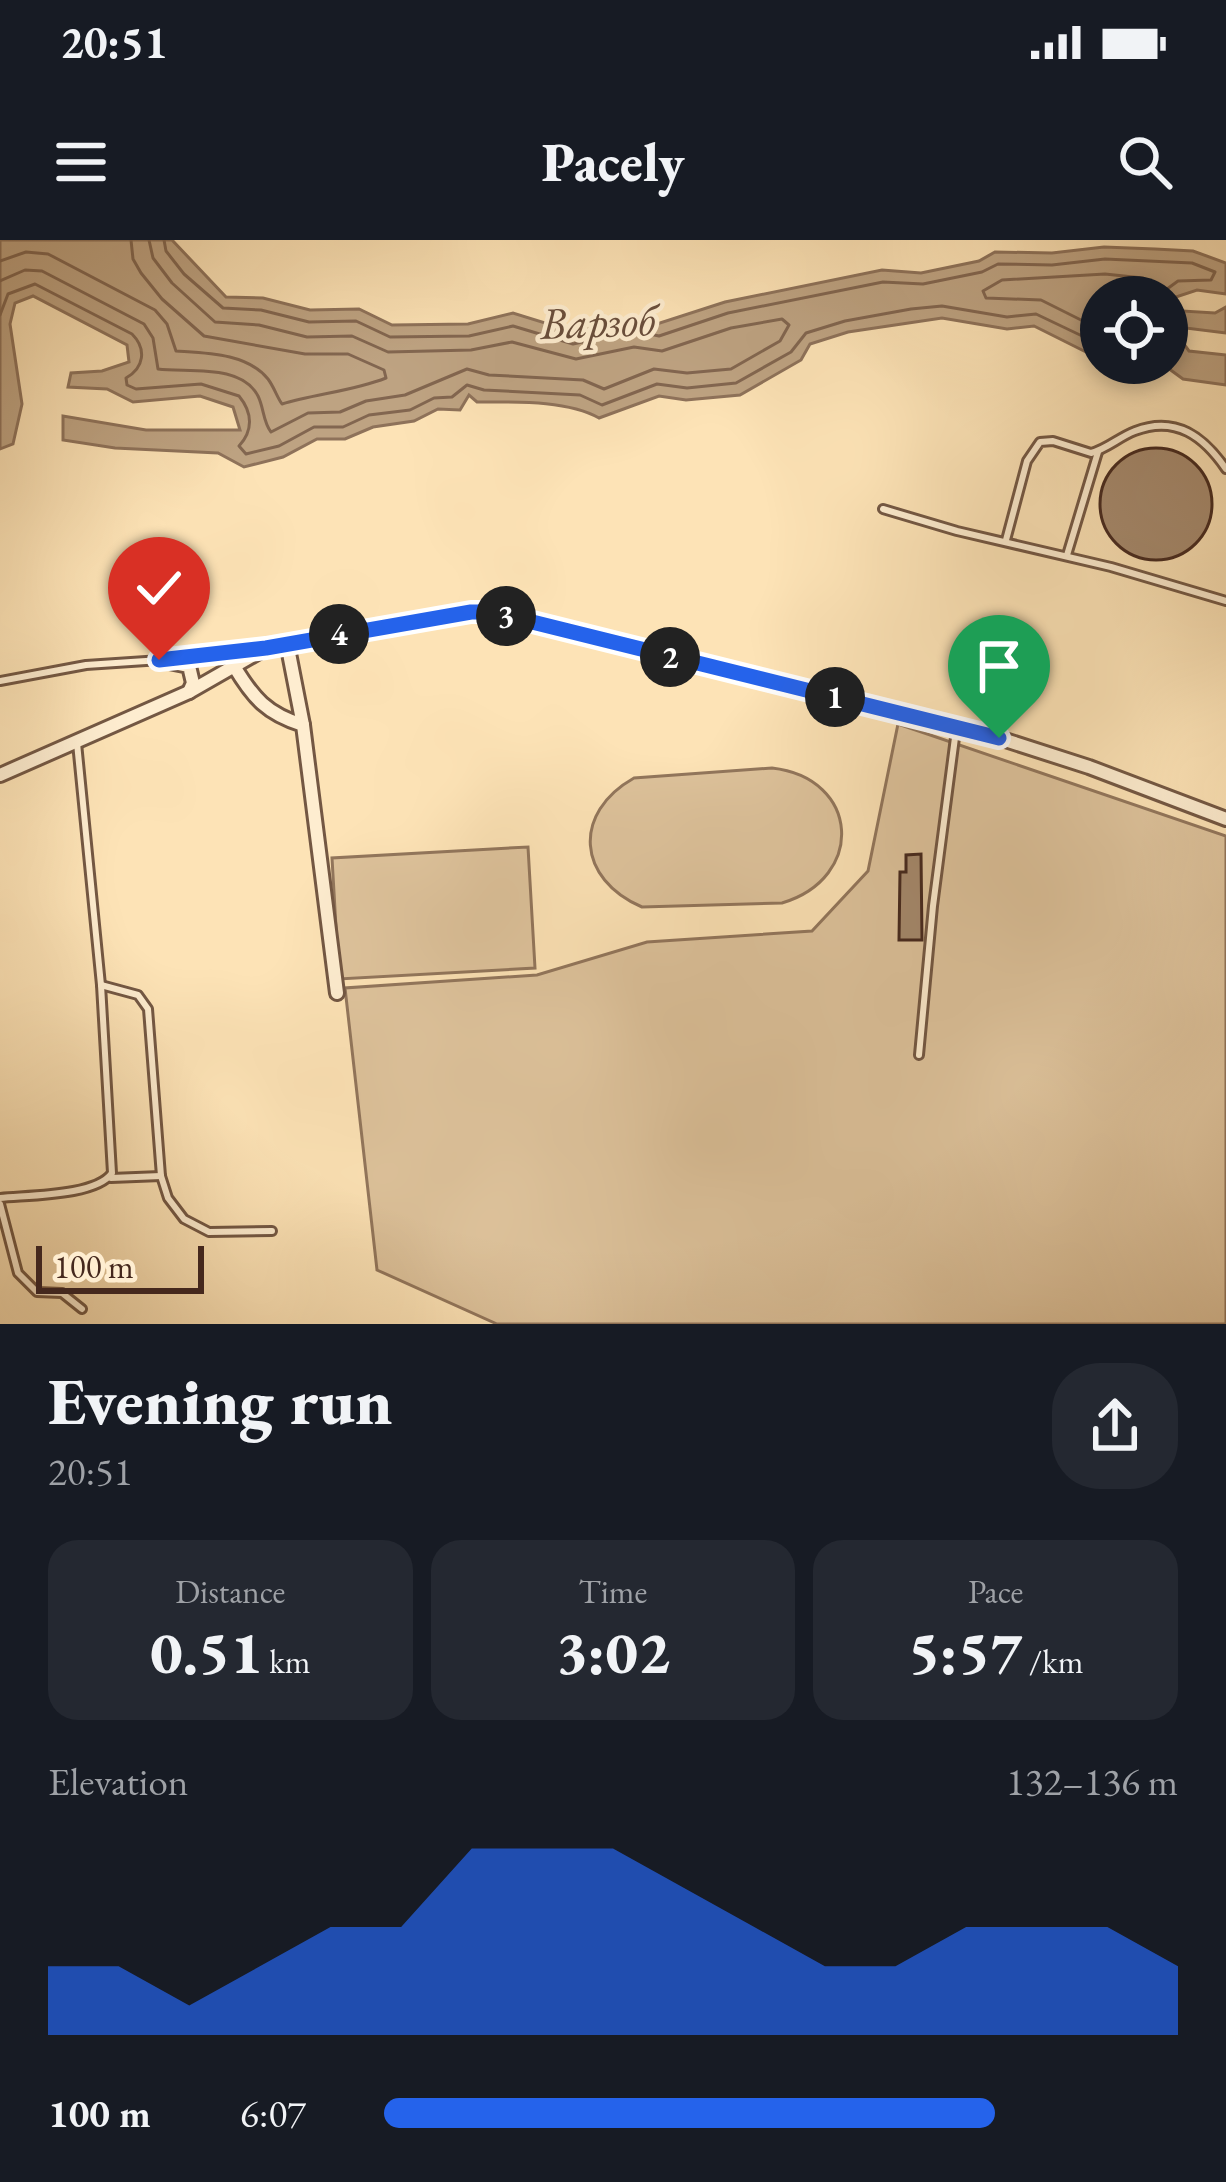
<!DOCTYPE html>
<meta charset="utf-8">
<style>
body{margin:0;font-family:"EB Garamond",serif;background:#242831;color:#f1f3f6;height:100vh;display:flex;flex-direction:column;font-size:45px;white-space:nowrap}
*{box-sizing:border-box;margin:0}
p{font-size:39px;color:#9ea1a6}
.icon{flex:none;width:66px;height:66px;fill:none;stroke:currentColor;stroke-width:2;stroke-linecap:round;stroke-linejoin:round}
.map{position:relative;height:1084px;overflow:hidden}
.drawer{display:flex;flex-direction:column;background:#171b24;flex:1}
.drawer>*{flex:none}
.tools{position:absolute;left:1080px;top:36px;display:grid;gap:24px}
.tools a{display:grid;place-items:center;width:108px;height:108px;border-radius:50%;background:#171b24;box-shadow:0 6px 18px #0003;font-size:60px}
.scale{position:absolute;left:36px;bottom:30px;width:168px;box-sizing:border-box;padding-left:12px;border:6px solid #45281d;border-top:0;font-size:33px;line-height:42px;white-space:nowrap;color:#45281d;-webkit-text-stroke:9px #feedd0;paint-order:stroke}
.pin{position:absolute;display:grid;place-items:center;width:102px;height:102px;color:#fff;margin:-123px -51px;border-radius:50% 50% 50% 0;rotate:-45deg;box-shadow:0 0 12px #0007}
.pin .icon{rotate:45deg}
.km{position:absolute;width:60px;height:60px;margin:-30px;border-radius:50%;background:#222;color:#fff;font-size:33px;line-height:60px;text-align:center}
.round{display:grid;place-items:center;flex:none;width:126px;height:126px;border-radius:48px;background:#242831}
.headline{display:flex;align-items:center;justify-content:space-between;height:204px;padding:0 48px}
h1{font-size:66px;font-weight:800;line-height:90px}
.metrics{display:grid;grid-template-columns:repeat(3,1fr);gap:18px;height:204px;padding:12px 48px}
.metrics div{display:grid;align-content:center;border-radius:30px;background:#242831;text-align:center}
.metrics b{font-size:60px;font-weight:800}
.metrics small{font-size:33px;font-weight:400}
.metrics p{font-size:33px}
.chart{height:336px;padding:24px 48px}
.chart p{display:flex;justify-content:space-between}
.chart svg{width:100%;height:216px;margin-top:12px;fill:#2563eb;opacity:.7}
ul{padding:0 48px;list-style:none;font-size:39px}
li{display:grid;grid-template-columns:192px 144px 1fr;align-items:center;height:90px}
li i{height:30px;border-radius:15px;background:#2563eb}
.status{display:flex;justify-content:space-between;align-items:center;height:84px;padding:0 60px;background:#171b24;direction:ltr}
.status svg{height:33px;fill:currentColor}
header{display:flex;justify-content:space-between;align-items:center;height:156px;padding:0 48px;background:#171b24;font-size:54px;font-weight:800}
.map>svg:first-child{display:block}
</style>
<div class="status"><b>20:51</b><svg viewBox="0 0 49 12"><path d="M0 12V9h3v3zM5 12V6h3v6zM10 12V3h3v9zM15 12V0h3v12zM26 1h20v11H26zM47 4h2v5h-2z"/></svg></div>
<header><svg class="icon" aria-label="menu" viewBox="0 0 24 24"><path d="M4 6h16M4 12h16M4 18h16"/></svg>Pacely<svg class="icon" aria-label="search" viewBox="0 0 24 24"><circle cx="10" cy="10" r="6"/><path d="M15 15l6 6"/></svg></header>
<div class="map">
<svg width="1226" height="1084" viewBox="0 0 1226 1084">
<rect width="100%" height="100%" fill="#fde3b6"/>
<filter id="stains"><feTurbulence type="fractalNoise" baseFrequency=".00167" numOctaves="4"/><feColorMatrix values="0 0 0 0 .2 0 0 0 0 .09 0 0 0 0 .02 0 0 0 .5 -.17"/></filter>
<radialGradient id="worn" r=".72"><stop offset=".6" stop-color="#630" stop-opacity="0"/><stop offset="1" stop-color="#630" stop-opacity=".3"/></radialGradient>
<!-- green -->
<g fill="#dec39c" stroke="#92765c" stroke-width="3">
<polygon points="898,484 1226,596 1226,1084 497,1084 377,1030 345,748 537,735 647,702 812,691 868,631"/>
<path d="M772,528C860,538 866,638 782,663L642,667C577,639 572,573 634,538Z"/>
<polygon points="528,607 535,728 339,739 332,618"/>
</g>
<!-- water -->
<g fill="#bea382" stroke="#8e725a" stroke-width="3">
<path d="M0,0H172L226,57L263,58L310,70L359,69L392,85L468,84L513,73L574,92L636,79L657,84L725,62L882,30L921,33L979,21L995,12L1052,13L1104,7L1155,9L1193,11L1226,23V54L1197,50L1167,60L1101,57V116L1096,117L1034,86L1007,89L942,78L848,92L810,104L801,120L740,155L686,160L659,156L599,178C567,160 515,162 477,162L469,155L460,170L438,169L414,181L373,187L345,199H317L283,217L244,227L218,213L115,208L63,200V176L146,190H240L233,167L200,156L133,162L107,149L68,147L71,133L102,131L129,122L127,105L33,56L15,63L10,84L22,164L13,204L0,209Z"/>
<polygon points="1226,67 1226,93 1186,88 1175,92 1189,111 1226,115 1226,145 1183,139 1161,123 1167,123 1167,70 1215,73"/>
</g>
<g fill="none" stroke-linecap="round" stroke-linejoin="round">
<!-- shore -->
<g stroke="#826650" stroke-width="3">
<polyline points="164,0 166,11 184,34 223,68 261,70 309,82 356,81 390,97 469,96 513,86 573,104 635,91 659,96 728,73 883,42 923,44 982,32 998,24 1052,25 1105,19 1192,23 1215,32 1211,40 1178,41 1156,57"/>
<path d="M0,21L26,12L48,14L155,70L167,84L176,111C206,113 247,113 268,139C274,147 277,157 282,164C315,154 353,151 386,138L384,130L348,114H305L204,96L162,59L141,33L133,19L131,0"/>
<path d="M0,41L25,30L42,31L144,84L153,98L158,129C187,133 241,123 258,156C264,168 263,182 271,192L308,173L340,172L366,161L405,155L467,129L489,135L583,140L604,149L654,129L687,133L731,129L780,101L789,85L782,79L731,88L662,111L634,107L576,119L512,102L471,110L388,112L352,96L307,97L259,85L215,82L172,43L153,18L149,0"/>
<path d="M0,75L8,54L35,44L132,94C147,109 144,128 126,138L127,145L136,149L201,144L239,156C253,173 253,191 239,206L246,214L279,206L314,187H343L369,175L410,170L434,158L452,157L467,145L484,150L580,155L602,165L657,144L687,148L736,143L791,112L806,93L845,81L911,69L942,66L1007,77L1036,74L1101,105"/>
<polyline points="1101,90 1041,60 986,58 983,51 1002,40 1105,34 1143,38 1145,43 1140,57"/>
</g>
</g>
<!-- building -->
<g fill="#a5896d" stroke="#45281d" stroke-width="3">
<circle cx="1156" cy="264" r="56"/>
<polygon points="921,614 922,700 899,700 900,632 906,632 906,615"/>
</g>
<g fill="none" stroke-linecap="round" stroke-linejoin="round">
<defs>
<g id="service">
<polyline points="883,269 957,291 1111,327 1226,361"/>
<path d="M1006,300L1027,221L1040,202L1053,201L1091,213C1107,209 1119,197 1135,191C1176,175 1204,197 1226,229"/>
<polyline points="1067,315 1098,212"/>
<polyline points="174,419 256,409"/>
<polyline points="0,441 86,425 161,420"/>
<polyline points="101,745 138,755 148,769 161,936 168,958 184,979 209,992 272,991"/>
<polyline points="919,815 933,666 956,490"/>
<polyline points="111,938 161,936"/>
<path d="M0,958C29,955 96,956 112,933L101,745L77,503"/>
<polyline points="0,964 18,1033 37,1052 62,1053 82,1069"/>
</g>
<g id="minor">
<polyline points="287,403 303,485"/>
<polyline points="159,420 189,426 193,443 189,452"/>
<path d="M234,426C253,458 267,474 303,485L337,753"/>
<polyline points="0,535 189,452 266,408 471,372 492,372 999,498 1089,527 1226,579"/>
</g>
</defs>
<!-- service casing -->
<use href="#service" stroke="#735743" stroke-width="12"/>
<!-- minor casing -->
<use href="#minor" stroke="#735743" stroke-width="18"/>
<!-- service -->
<use href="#service" stroke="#feedd0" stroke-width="6"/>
<!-- minor -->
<use href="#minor" stroke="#feedd0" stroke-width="12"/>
</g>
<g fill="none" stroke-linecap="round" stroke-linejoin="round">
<defs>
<polyline id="route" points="159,420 266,408 471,372 492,372 999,498"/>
</defs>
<!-- route casing -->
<use href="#route" stroke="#fff" stroke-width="24"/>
<!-- route -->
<use href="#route" stroke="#2563eb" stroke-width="15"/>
</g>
<g text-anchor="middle" stroke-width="9" stroke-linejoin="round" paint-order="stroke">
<!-- water labels -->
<g font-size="45" font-style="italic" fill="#694d3b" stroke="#feedd0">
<text transform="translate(598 81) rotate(-2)" y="16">Варзоб</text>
</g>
</g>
<rect width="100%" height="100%" filter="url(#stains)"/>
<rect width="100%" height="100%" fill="url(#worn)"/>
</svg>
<div class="tools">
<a><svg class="icon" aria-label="locate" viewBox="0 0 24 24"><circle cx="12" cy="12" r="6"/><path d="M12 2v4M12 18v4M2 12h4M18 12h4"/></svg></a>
</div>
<div class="scale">100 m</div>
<div class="pin" style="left:999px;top:498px;background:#1e9e55"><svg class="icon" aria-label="arrive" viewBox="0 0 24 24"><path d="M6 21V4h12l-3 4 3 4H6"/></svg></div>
<div class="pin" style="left:159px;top:420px;background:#d93025"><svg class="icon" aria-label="check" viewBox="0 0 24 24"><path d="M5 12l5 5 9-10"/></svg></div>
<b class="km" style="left:835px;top:457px">1</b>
<b class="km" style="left:670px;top:417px">2</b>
<b class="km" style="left:506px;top:376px">3</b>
<b class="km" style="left:339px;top:394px">4</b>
</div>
<section class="drawer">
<div class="headline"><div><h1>Evening run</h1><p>20:51</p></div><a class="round"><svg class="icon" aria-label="share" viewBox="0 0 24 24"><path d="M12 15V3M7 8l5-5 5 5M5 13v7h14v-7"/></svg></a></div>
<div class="metrics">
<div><p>Distance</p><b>0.51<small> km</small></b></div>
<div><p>Time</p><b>3:02</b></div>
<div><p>Pace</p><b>5:57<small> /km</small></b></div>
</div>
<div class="chart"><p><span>Elevation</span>132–136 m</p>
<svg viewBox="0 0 160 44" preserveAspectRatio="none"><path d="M0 44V30L10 30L20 38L30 30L40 22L50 22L60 6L70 6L80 6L90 14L100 22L110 30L120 30L130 22L140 22L150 22L160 30V44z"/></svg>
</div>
<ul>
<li><b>100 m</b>6:07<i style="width:77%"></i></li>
</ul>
</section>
